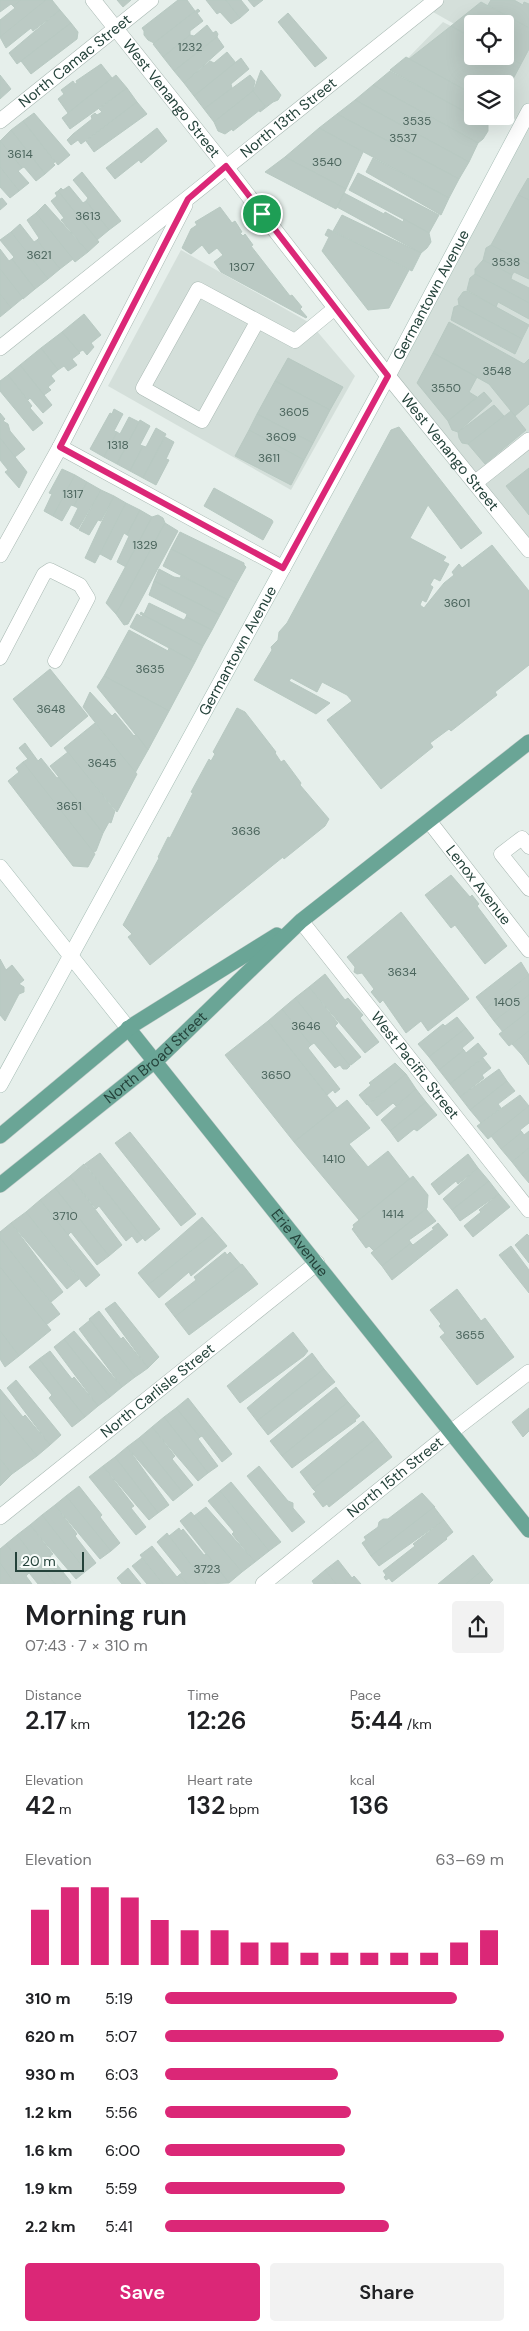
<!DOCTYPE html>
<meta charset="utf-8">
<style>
body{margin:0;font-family:"DM Sans",sans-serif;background:#f2f2f2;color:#202124;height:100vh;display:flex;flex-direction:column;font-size:19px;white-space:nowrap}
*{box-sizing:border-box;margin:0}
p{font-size:16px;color:#757577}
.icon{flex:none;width:28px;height:28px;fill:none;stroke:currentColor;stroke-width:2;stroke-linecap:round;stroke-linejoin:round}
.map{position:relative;height:1584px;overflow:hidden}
.side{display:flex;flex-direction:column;background:#fff;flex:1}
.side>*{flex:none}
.tools{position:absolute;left:464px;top:15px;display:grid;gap:10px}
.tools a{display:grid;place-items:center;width:50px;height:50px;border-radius:5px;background:#fff;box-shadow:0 5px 20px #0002;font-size:25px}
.scale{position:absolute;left:15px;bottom:12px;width:69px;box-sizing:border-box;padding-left:5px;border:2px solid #24423a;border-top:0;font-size:14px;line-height:18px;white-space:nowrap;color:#24423a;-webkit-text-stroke:4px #f7fbf9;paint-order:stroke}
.pin{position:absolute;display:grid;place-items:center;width:42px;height:42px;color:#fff;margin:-21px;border:2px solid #fff;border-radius:50%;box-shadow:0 1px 5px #0007}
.round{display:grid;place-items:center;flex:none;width:52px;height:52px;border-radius:5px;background:#f2f2f2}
.summary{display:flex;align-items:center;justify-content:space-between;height:85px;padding:0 25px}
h1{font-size:28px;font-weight:600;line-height:38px}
.figures{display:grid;grid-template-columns:repeat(3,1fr);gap:8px;height:85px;padding:5px 25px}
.figures div{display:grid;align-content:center}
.figures b{font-size:25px;font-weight:600}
.figures small{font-size:14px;font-weight:400}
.figures p{font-size:14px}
.chart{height:140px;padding:10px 25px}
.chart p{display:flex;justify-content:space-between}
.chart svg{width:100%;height:90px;margin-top:5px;stroke:#db2777;stroke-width:6}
.primary-button{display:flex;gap:10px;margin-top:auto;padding:10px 25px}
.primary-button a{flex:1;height:58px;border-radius:5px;background:#db2777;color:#fff;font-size:20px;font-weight:600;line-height:58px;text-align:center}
.primary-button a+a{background:#f2f2f2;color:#202124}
ul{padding:0 25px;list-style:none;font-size:16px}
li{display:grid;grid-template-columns:80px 60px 1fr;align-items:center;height:38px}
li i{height:12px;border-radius:6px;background:#db2777}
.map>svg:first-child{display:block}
</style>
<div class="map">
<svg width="529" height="1584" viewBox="0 0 529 1584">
<rect width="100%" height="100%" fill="#e6efeb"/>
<!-- built -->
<g fill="#d4dfda">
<polygon points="436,0 529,0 529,552 388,376 522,124 505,112 505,84 472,84 472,94 407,59 443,22 472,37 472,56 505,56 505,24 472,24 472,34 426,8"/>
<polygon points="181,250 310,323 355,376 291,490 108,386"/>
</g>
<!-- building -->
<g fill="#bbcac4" stroke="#b8c9c2">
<polygon points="0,0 21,0 13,6 11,4 0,12"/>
<polygon points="21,0 46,0 0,37 0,20 15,8 13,6"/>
<polygon points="46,0 52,0 60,10 33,31 31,28 6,48 0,37"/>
<polygon points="117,0 131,0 123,7"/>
<polygon points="178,0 187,0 195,11 154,43 148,40 144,35 144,31 142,28"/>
<polygon points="206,0 226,0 240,18 231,24 220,12 217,14"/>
<polygon points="226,0 241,0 249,10 240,18"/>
<polygon points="248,0 263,0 254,7"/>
<polygon points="491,0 514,0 523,5 524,2 529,4 529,28 488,5"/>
<polygon points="481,2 529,28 529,49 521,64 505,55 505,24 472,24 472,38 451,26"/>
<polygon points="198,9 200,11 197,13 203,21 190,31 190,35 163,57 153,44"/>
<polygon points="60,10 71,23 17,64 9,53"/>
<polygon points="288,13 327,58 315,67 278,22"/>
<polygon points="71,23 78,32 77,39 31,74 21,61"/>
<polygon points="207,25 213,33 216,31 218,34 217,37 174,71 163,57 190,35 194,36"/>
<polygon points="451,26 472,38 472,56 505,55 521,64 505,94 505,84 472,84 472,94 409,59"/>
<polygon points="217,37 224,47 184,83 174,71"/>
<polygon points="227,52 236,63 194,96 184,83 210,61 214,63"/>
<polygon points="406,57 472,94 472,116 390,70"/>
<polygon points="241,58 249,69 231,84 232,88 204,109 194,96"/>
<polygon points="101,64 112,78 68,113 58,99 64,94 61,90 73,81 75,84 77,83 76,81"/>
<polygon points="261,70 281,95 278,100 273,102 260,112 259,110 265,106 253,92"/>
<polygon points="390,71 488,124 488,131 483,139 478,143 373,85"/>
<polygon points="0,75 11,89 0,99"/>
<polygon points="116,75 127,88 70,129 62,118"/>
<polygon points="250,75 255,81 253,91 214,122 204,109"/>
<polygon points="373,85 478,143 469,162 355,100"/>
<polygon points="127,88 137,102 81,144 78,140 71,145 67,140 73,134 92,119 91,116 95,113 97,115 102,112 99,109"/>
<polygon points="253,91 265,106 233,131 232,129 225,134 218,131 214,122"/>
<polygon points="355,100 469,162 459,179 337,114"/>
<polygon points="137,102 147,114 94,152 86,141"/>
<polygon points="34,113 70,155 58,165 23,121"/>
<polygon points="337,114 459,179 449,198 319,128"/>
<polygon points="474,116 493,116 488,124"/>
<polygon points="23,121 55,162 53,163 55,165 45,174 11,130"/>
<polygon points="157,128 167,141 141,163 139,160 115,179 106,168"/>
<polygon points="319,128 363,152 346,189 285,157"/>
<polygon points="11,130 45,174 36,181 24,167 22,168 0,141"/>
<polygon points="0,141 22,168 18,171 29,183 19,191 0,167"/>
<polygon points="285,157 346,189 336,209 265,172"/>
<polygon points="373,158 449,198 441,215 366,172"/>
<polygon points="0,167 19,191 10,198 0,187"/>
<polygon points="82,172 121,221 109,230 86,201 88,198 73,180"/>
<polygon points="358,173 439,215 429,233 349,190"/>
<polygon points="528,178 529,179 529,200 518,195"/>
<polygon points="69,186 83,203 86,201 109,230 97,240 58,191 61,188 63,190"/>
<polygon points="58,191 99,242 88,252 61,220 64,218 51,201 57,196 55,193"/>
<polygon points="344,193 384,214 385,212 403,222 404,219 429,233 431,242 427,248 421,253 337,207"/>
<polygon points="518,195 529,200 529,264 491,245"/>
<polygon points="2,198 7,204 0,210 0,199"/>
<polygon points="45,204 88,252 75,262 36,213"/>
<polygon points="220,207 232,223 235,221 242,232 240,233 243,236 245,234 253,245 251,246 290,296 292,295 302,307 300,309 307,317 306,318 221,272 214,262 223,255 217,248 209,254 202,245 191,254 182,248 191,229 197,225 195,222"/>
<polygon points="36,213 73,259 60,269 37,240 39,238 27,220"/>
<polygon points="342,215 421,253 412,271 333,231"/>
<polygon points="20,224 34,242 37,240 60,269 48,279 11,232"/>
<polygon points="328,229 409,270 389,308 368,310 322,251 329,237 325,235"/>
<polygon points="11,232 48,279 35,289 12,259 14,257 0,240"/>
<polygon points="491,245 529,264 529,279 514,272 512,275 483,260 486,248"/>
<polygon points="0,249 9,261 12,259 35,289 23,299 0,269"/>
<polygon points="483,260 512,275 511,279 529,288 529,303 475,274 475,269"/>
<polygon points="0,269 23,298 11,308 0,294"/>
<polygon points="475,274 529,303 529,319 498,302 496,307 467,290 470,278"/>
<polygon points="467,291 529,325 522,339 459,305 458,299 463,292"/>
<polygon points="0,294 11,308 0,317"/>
<polygon points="459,305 522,339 515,354 451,320 454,307"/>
<polygon points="84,314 101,335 91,343 94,347 87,355 83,350 79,352 62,332"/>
<polygon points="449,322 524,364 529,359 529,404 515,416 489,384 433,353"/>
<polygon points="62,332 80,353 72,359 77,365 68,371 64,366 58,370 41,348"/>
<polygon points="41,348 58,370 51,376 55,381 48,387 51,390 44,395 20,365"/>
<polygon points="433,353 477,377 469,392 477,397 448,421 417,383"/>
<polygon points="288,358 343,387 330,410 275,381"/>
<polygon points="20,365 52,405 43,413 30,398 28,400 8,375"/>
<polygon points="8,375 32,406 30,408 43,423 33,431 0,391 0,381"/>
<polygon points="275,381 330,410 313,443 257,414"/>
<polygon points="484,392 492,401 458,432 452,430 448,421"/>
<polygon points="494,405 504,416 468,444 462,443 459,438 458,432"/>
<polygon points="114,409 123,414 114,431 117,432 104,457 90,449 110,413 112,414"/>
<polygon points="511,411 526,430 485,464 468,444"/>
<polygon points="0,413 5,419 3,421 8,424 10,431 25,449 15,457 0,438"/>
<polygon points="257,414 313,443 304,460 249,430"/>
<polygon points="129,417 139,422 117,464 104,457 117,432 120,434"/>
<polygon points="140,420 150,426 140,445 143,446 130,471 117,464"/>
<polygon points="399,427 482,533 461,549 428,505 410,538 446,557 443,561 449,564 440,581 434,578 430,585 433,587 426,602 422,600 420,605 424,608 427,604 444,583 454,575 452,572 459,564 462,568 492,545 529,591 529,665 495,692 497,695 451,731 449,729 430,743 433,747 381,789 327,720 352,701 347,695 322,682 317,692 291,678 289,681 330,703 316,714 254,680 272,650 271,647 278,640 279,632 287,623 391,430"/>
<polygon points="156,428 166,434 143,478 130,471 143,446 146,447"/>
<polygon points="249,430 304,460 291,485 235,456"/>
<polygon points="165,437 174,442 166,459 169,460 156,485 143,478"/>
<polygon points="0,438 27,472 19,488 5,472 8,470 0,460"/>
<polygon points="529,468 529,515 506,486"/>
<polygon points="62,469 75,475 53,516 44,511 52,494 49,493"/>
<polygon points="75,475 87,482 74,506 71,505 62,521 53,516"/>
<polygon points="87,482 101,490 78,529 70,524 78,508 74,506"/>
<polygon points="214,488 272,520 273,522 263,540 204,506"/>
<polygon points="101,490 114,496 101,521 98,520 89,535 79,530"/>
<polygon points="114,496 126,503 95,563 85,558"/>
<polygon points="126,503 140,510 127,535 124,533 111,560 100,554"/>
<polygon points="140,510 152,517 126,567 117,562 129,536 127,535"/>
<polygon points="158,515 163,518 165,523 116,614 106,603 152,517"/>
<polygon points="165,523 178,531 128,624 124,625 116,614"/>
<polygon points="180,532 244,563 244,565 246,567 237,583 171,549"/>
<polygon points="171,549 237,583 228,600 163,566"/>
<polygon points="159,569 174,577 180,578 181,576 228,600 220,615 154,581"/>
<polygon points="154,581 220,615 212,630 186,617 187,614 149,595"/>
<polygon points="149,603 184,620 186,617 212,630 203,646 140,614 141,612 144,614"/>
<polygon points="137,614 142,617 143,615 203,646 195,662 130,627"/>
<polygon points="129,630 168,651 169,648 195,662 169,711 104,676"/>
<polygon points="50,669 88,716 51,747 13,699"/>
<polygon points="104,676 169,711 148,750 97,687"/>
<polygon points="90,692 112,716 115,713 134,736 136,734 148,750 135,773 83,707"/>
<polygon points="237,708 245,712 276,752 275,753 281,762 284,760 301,783 300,785 329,819 325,826 284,859 283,857 150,965 128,937 132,934 123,925 159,858 158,857 168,837 170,838 193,793 191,792 209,759 211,761 215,754 213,752"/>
<polygon points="95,723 137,774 117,812 64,748"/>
<polygon points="25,743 38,761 41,758 57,778 59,777 103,833 96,851 92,853 23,762 28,759 19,748"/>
<polygon points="68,752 115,811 111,823 109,822 103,833 50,766"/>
<polygon points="23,762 95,854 88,867 73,866 8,781 19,772 16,768"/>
<polygon points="451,875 470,897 472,895 479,904 477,906 507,946 485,964 455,925 451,928 425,895"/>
<polygon points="401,912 469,999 428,1031 421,1021 406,1033 383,1000 380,1003 371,992 374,989 362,973 357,974 354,972 355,967 347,957"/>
<polygon points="0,959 6,970 12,965 24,980 19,984 24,987 24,992 19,994 5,1021 0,1015"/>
<polygon points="521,962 529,975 485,1009 476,997"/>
<polygon points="325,974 345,1000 348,998 363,1015 360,1018 379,1042 365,1053 309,987"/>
<polygon points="529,975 529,995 494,1021 485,1009"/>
<polygon points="309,987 338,1023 335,1026 361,1057 351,1065 348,1064 295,998"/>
<polygon points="529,995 529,1011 503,1032 494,1021"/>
<polygon points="295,998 350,1066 347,1069 343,1069 340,1065 335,1068 314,1043 311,1045 282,1009"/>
<polygon points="282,1009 311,1045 308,1048 340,1089 335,1093 333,1090 327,1095 268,1021"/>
<polygon points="529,1011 529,1031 509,1046 499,1034"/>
<polygon points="457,1017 466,1028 429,1057 418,1044 443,1024 445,1026"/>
<polygon points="268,1021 337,1108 294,1142 225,1055"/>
<polygon points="466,1028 474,1038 462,1048 464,1050 439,1070 429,1057"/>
<polygon points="529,1031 529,1050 522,1055 512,1044"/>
<polygon points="478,1043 487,1054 450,1084 439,1070 464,1050 466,1053"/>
<polygon points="529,1050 529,1065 522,1055"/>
<polygon points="483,1058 491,1068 482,1075 484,1078 460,1097 450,1084"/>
<polygon points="395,1063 406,1074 367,1105 359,1095 371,1085 369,1083"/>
<polygon points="499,1069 507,1081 470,1110 460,1097"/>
<polygon points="406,1074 416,1089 396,1106 393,1103 377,1116 368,1105"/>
<polygon points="507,1081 515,1091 498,1104 501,1108 481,1123 470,1110"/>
<polygon points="416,1089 426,1102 390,1131 381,1120"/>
<polygon points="520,1095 529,1106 488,1139 477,1126"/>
<polygon points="347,1100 370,1128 349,1144 368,1167 388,1151 410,1179 359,1220 294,1142"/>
<polygon points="426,1102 437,1115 417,1131 414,1129 398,1142 390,1131"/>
<polygon points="529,1106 529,1123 520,1130 522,1132 501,1149 491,1136"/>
<polygon points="529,1131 529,1148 512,1162 501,1149 522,1132 524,1135"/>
<polygon points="130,1132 196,1214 181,1226 115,1143"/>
<polygon points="529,1148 529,1171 523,1176 512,1162"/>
<polygon points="100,1153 160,1229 145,1241 85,1164"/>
<polygon points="468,1154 478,1168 458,1184 456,1181 439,1195 431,1184"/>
<polygon points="84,1164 143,1238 137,1243 132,1236 126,1241 99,1206 96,1209 70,1176"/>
<polygon points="478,1168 489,1181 452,1210 443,1199"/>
<polygon points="529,1171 529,1183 523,1176"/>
<polygon points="70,1176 122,1245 109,1256 55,1188"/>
<polygon points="413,1176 428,1195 427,1208 374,1251 369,1246 366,1248 352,1229 354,1227 353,1225"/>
<polygon points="489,1181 499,1194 460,1221 452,1210"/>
<polygon points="55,1188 109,1256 97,1265 71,1232 68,1235 40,1200"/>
<polygon points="499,1194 510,1207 473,1237 464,1226 481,1212 479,1210"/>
<polygon points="40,1200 100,1275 86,1287 26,1212"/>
<polygon points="426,1209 436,1221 409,1240 411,1243 382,1266 371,1253"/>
<polygon points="26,1212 79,1279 67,1289 11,1223"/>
<polygon points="202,1217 215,1232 148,1285 138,1273"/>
<polygon points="11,1223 63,1292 51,1302 0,1238 0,1232"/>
<polygon points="438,1223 448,1235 392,1280 382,1266 411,1243 413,1245 434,1229 432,1228"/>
<polygon points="215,1232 227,1246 191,1276 189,1272 159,1298 148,1285"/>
<polygon points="527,1234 529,1236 529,1263 515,1245"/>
<polygon points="0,1238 60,1314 46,1325 0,1267"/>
<polygon points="511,1246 529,1270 529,1293 499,1255"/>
<polygon points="225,1252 227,1255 230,1252 241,1265 175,1317 165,1304 196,1280 194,1277"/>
<polygon points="242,1264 258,1284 189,1335 175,1317"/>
<polygon points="0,1267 51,1330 19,1356 0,1331"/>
<polygon points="457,1289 481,1321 485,1318 514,1357 477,1385 440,1337 445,1333 439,1326 441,1324 430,1310"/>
<polygon points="115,1302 159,1357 148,1368 105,1309"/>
<polygon points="99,1311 121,1339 123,1337 148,1368 141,1373 135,1377 89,1319"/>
<polygon points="90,1320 135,1377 122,1387 79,1329"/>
<polygon points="0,1331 19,1356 5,1367 0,1359"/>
<polygon points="74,1331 122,1387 110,1397 64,1339"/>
<polygon points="293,1332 308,1351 304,1356 240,1403 227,1386"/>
<polygon points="64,1339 110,1397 98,1406 54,1347"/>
<polygon points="50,1351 72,1379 74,1377 98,1406 85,1417 39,1359"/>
<polygon points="312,1353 324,1369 257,1421 247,1408"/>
<polygon points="39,1359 85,1417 72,1427 49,1398 52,1395 29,1367"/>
<polygon points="324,1369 335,1382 268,1435 257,1421"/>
<polygon points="16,1380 61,1435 50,1445 7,1388"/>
<polygon points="336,1387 348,1402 282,1456 270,1441"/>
<polygon points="0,1389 23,1417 25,1415 50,1445 37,1456 0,1411"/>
<polygon points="188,1398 232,1454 222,1462 202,1436 200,1437 176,1408"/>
<polygon points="348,1402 360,1416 355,1420 356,1421 292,1468 282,1456"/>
<polygon points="176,1408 200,1437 198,1439 218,1466 208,1473 164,1417"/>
<polygon points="529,1408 529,1431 523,1437 512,1422"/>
<polygon points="0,1411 37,1456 12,1474 0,1459"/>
<polygon points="164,1417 208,1473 198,1481 152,1427"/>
<polygon points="363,1421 377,1438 313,1489 300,1472"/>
<polygon points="152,1427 175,1456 172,1459 193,1485 183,1493 139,1438"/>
<polygon points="139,1438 183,1493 173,1501 127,1447"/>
<polygon points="377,1438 392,1457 329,1507 327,1504 323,1507 313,1494 316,1492 313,1489"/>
<polygon points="127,1447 169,1505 158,1513 115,1457"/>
<polygon points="115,1457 158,1513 149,1520 103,1466"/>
<polygon points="0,1459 12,1474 0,1486"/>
<polygon points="103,1466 134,1506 131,1508 146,1527 136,1535 89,1477"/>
<polygon points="259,1466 288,1501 293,1503 293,1508 305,1522 292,1532 247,1476"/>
<polygon points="231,1482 281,1542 269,1551 220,1491"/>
<polygon points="79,1486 102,1515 100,1517 120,1543 111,1551 66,1496"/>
<polygon points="220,1491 269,1551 255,1562 232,1534 234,1532 208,1501"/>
<polygon points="422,1493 435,1507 371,1556 362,1543 366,1540 364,1537 378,1527 379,1522 383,1519 388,1519"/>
<polygon points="66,1496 111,1551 100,1559 55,1505"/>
<polygon points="55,1505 77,1534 75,1536 96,1563 86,1571 42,1515"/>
<polygon points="206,1507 255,1562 242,1572 194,1516"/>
<polygon points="434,1507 444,1520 379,1566 371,1556"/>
<polygon points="191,1512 242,1572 229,1583 180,1521"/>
<polygon points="42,1515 86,1571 76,1579 30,1525"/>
<polygon points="444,1520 453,1532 446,1538 447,1539 392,1582 389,1578 386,1580 384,1577 386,1575 383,1571 415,1546 413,1544"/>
<polygon points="30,1525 53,1554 50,1556 71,1582 70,1584 55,1584 17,1535"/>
<polygon points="179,1528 181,1531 183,1529 204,1555 207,1554 229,1583 206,1584 169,1536"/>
<polygon points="167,1533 169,1536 206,1584 187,1584 179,1575 182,1573 157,1542"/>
<polygon points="17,1535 55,1584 38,1584 6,1544"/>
<polygon points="6,1544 29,1573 26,1576 32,1584 15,1584 0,1563 0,1549"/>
<polygon points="152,1546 177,1577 179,1575 187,1584 163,1584 140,1555"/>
<polygon points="473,1555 484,1569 466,1584 438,1584"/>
<polygon points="142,1558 163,1584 147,1584 132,1566"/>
<polygon points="338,1560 352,1578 354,1576 361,1584 336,1584 325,1570"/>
<polygon points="0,1563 15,1584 0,1584"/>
<polygon points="128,1568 141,1584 122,1584 117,1578"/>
<polygon points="484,1569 493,1580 489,1584 466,1584"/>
<polygon points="325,1570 336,1584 314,1584 312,1581"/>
</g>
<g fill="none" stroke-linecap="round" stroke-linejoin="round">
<defs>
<g id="lane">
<polyline points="257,322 202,421 143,388 198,289 295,341 335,308"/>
<polyline points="0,658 44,574 50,570 80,585 88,598 55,661"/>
<polyline points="529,847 522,838 501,854 529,889"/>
</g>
<g id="street">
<path id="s1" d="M93,0L226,167L388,376L529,550"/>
<path id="s2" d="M0,121L151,0"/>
<path id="s3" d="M0,348L436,0"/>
<polyline points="60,447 283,568"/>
<polyline points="476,482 529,440"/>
<polyline points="0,555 60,447 185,205"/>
<path id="s4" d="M429,821L529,950"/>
<path id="s5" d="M301,921L529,1210"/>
<path id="s6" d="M0,1517L317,1263"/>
<path id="s7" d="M263,1584L451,1432L529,1372"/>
</g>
<g id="secondary">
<polyline points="0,867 128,1028"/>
<path id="s8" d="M0,1085L388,376L529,111"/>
</g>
<g id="primary">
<path id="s9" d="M128,1028L529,1530"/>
<polyline points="0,1136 133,1025 277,935"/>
<path id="s10" d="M0,1185L160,1057L301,921L529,742"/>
</g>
</defs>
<!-- lane casing -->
<use href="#lane" stroke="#a8b8b2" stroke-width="15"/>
<!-- street casing -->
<use href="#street" stroke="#a8b8b2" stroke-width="16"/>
<!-- secondary casing -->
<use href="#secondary" stroke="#a4bbb3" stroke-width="16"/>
<!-- primary casing -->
<use href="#primary" stroke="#c2cac8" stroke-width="16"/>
<!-- lane -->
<use href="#lane" stroke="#fff" stroke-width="14"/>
<!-- street -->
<use href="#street" stroke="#fff" stroke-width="15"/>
<!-- secondary -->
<use href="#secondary" stroke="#fff" stroke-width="15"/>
<!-- primary -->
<use href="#primary" stroke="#6aa596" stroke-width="15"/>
</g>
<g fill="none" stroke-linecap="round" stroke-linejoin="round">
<defs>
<polygon id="route" points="226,166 388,376 283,568 60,447 188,199"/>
</defs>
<!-- route casing -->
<use href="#route" stroke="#fff" stroke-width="10"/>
<!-- route -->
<use href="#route" stroke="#db2777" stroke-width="6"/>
</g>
<g text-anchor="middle" stroke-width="4" stroke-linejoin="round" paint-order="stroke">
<!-- number labels -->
<g font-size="12" fill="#4a645c">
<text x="190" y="51">1232</text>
<text x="417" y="125">3535</text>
<text x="403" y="142">3537</text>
<text x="20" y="158">3614</text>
<text x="327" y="166">3540</text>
<text x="88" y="220">3613</text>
<text x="39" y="259">3621</text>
<text x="506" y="266">3538</text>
<text x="242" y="271">1307</text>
<text x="497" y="375">3548</text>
<text x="446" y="392">3550</text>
<text x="294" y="416">3605</text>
<text x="281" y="441">3609</text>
<text x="118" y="449">1318</text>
<text x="269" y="462">3611</text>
<text x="73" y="498">1317</text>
<text x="145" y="549">1329</text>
<text x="457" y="607">3601</text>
<text x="150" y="673">3635</text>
<text x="51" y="713">3648</text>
<text x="102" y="767">3645</text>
<text x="69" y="810">3651</text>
<text x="246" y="835">3636</text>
<text x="402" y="976">3634</text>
<text x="507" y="1006">1405</text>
<text x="306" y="1030">3646</text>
<text x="276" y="1079">3650</text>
<text x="334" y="1163">1410</text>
<text x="393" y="1218">1414</text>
<text x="65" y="1220">3710</text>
<text x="470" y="1339">3655</text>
<text x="207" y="1573">3723</text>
</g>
<!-- street labels -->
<g font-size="15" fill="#24423a" stroke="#f7fbf9">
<text dy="5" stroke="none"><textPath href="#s2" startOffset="96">North Camac Street</textPath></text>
<text dy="5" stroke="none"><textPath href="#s1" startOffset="126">West Venango Street</textPath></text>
<text dy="5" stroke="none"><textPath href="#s3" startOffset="369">North 13th Street</textPath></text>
<text dy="5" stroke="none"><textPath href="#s8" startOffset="900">Germantown Avenue</textPath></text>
<text dy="5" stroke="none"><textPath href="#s1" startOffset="576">West Venango Street</textPath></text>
<text dy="5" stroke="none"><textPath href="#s8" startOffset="495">Germantown Avenue</textPath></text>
<text dy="5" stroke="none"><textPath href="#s4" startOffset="81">Lenox Avenue</textPath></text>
<text dy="5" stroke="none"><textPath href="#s10" startOffset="201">North Broad Street</textPath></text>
<text dy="5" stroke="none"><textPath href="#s5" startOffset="184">West Pacific Street</textPath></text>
<text dy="5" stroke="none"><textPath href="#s9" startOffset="275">Erie Avenue</textPath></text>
<text dy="5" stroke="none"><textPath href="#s6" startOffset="202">North Carlisle Street</textPath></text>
<text dy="5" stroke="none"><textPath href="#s7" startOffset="170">North 15th Street</textPath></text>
</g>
</g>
</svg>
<div class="tools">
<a><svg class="icon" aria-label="locate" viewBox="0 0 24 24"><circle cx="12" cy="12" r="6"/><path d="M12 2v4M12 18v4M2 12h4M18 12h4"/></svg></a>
<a><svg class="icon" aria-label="layers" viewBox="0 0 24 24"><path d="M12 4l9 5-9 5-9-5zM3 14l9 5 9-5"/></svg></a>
</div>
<div class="scale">20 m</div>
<div class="pin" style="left:262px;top:214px;background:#1e9e55"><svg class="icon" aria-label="arrive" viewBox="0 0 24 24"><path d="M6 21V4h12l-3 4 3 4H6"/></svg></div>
</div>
<section class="side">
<div class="summary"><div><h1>Morning run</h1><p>07:43 · 7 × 310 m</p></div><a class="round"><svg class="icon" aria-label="share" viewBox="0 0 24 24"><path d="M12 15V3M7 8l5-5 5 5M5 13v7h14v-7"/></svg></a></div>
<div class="figures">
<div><p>Distance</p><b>2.17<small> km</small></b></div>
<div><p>Time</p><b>12:26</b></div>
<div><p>Pace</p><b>5:44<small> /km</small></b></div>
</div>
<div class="figures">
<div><p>Elevation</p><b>42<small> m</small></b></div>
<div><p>Heart rate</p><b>132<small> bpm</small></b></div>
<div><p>kcal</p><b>136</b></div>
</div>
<div class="chart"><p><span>Elevation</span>63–69 m</p>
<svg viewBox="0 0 160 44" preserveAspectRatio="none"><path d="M5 44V17M15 44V6M25 44V6M35 44V11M45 44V22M55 44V27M65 44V27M75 44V33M85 44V33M95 44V38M105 44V38M115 44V38M125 44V38M135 44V38M145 44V33M155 44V27"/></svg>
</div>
<ul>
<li><b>310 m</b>5:19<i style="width:86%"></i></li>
<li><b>620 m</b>5:07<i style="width:100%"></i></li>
<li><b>930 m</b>6:03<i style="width:51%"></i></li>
<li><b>1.2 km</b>5:56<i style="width:55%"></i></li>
<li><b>1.6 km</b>6:00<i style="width:53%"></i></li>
<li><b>1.9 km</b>5:59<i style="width:53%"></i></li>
<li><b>2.2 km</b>5:41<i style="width:66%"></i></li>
</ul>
<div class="primary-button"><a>Save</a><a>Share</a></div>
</section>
